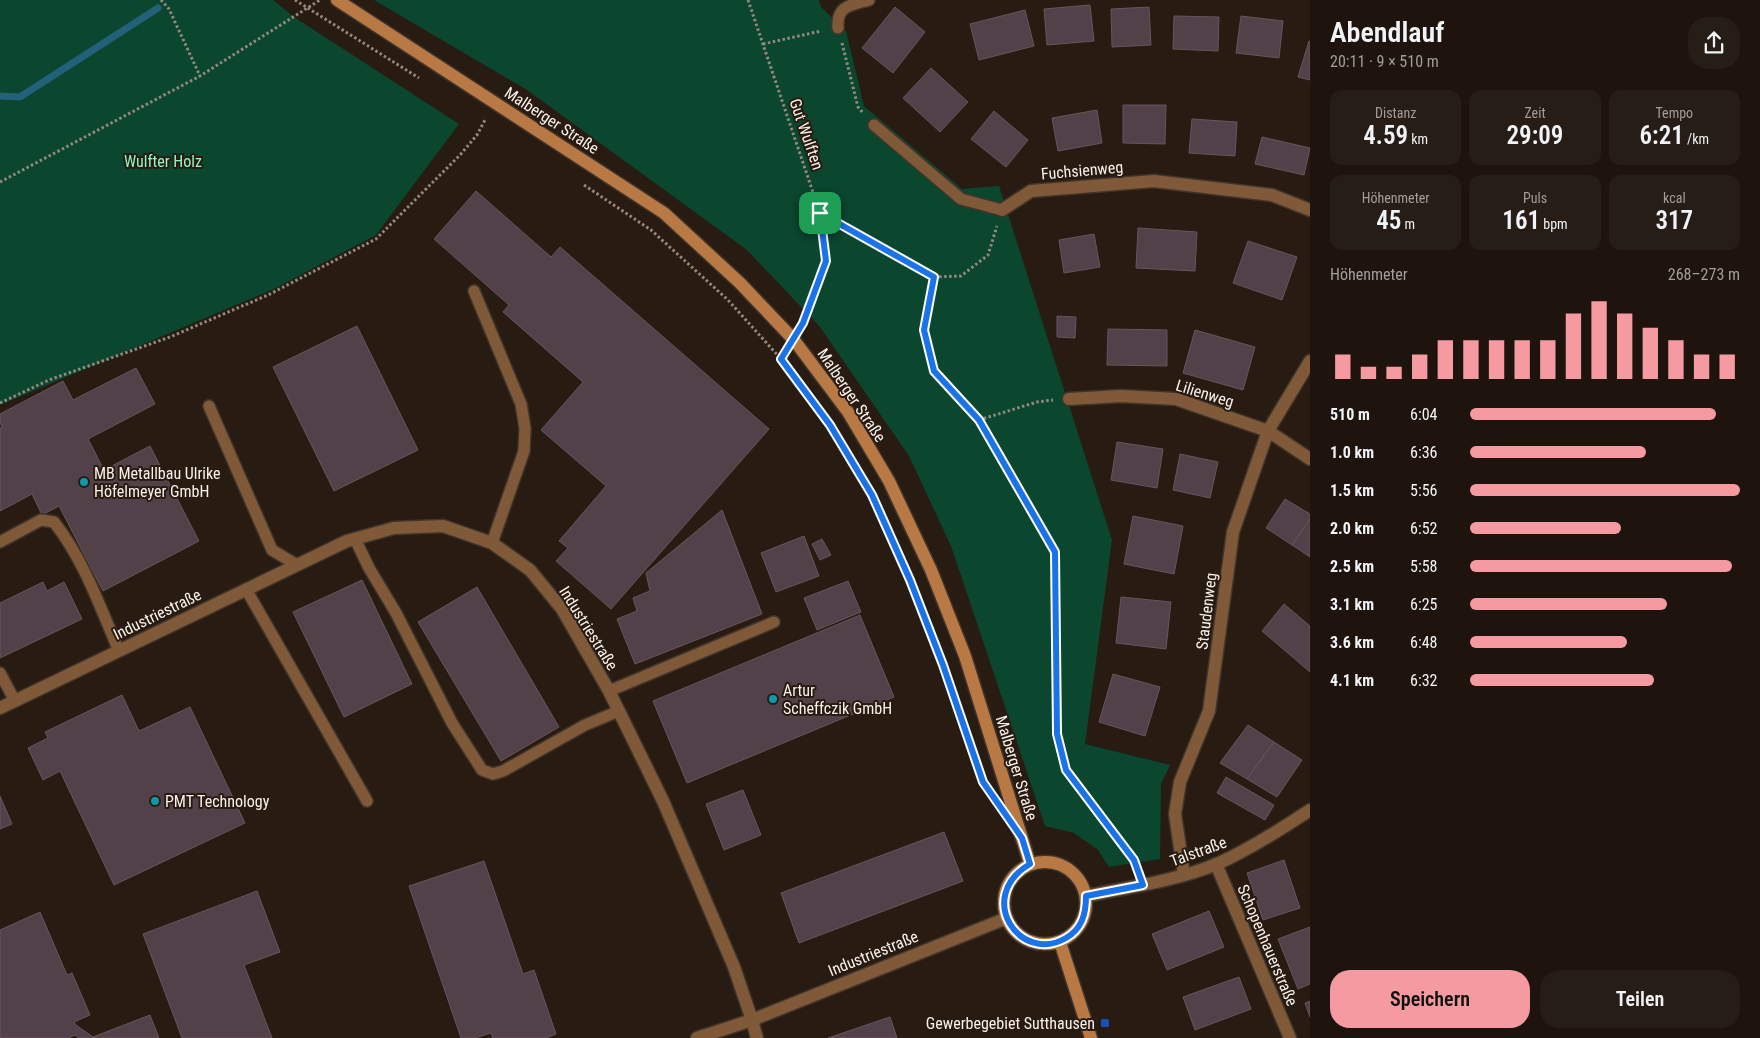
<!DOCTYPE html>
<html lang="de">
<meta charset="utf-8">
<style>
body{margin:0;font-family:"Roboto Condensed",sans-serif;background:#261d16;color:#f1f3f6;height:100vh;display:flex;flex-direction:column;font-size:19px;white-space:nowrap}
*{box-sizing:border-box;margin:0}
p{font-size:16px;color:#a19e9d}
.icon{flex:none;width:28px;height:28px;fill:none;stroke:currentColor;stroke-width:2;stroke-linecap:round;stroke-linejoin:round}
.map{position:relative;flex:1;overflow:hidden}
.side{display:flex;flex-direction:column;background:#1e140d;width:450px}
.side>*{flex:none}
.pin{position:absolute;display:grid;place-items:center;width:42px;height:42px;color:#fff;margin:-21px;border-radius:10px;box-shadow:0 2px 8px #0006}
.round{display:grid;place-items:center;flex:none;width:52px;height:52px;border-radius:20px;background:#261d16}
.overview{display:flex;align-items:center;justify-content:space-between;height:85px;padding:0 20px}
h1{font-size:28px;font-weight:600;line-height:38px}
.figures{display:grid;grid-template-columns:repeat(3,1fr);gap:8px;height:85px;padding:5px 20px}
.figures div{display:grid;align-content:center;border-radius:12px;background:#261d16;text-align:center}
.figures b{font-size:25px;font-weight:600}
.figures small{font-size:14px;font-weight:400}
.figures p{font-size:14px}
.chart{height:140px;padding:10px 20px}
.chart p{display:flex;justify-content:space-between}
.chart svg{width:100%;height:90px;margin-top:5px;stroke:#f49aa0;stroke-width:6}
.button{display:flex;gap:10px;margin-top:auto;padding:10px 20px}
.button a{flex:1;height:58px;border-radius:20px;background:#f49aa0;color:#111;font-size:20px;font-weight:600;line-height:58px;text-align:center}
.button a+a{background:#261d16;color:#f1f3f6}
ul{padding:0 20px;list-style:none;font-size:16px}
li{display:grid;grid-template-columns:80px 60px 1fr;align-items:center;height:38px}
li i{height:12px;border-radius:6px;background:#f49aa0}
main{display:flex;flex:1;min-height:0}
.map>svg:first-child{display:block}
</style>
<main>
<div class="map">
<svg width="1310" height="1038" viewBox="0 0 1310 1038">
<rect width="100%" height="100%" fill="#281b11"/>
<!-- green -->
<g fill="#0b462f">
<polygon points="0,0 273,0 294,17 459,124 376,235 274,289 0,405"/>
<polygon points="374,0 819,0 821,7 846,31 864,106 962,189 999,186 1112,540 1085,744 1170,765 1161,784 1160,859 1109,867 1098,850 1074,833 1045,826 951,546 909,456 820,327 747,250 527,90"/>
</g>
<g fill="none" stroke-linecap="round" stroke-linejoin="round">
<!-- stream -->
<polyline stroke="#23607a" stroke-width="7" points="0,96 20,97 158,8"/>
</g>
<!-- building -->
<g fill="#524148" stroke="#68555d">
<polygon points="1090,5 1094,41 1047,45 1044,9"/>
<polygon points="895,7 925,32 893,73 862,48"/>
<polygon points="1149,7 1151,45 1112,47 1111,9"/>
<polygon points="1025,10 1034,46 979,60 970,24"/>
<polygon points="1174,16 1219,17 1218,51 1173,49"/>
<polygon points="1241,16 1283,21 1279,58 1236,53"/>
<polygon points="1309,41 1310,41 1310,80 1298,77"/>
<polygon points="931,68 968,102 940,132 903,98"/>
<polygon points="1123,105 1166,105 1165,144 1123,143"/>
<polygon points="1097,110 1102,143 1058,151 1052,118"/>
<polygon points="994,111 1028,140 1006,167 971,139"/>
<polygon points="1192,119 1237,122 1235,156 1189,153"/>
<polygon points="1262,137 1310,148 1304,175 1255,164"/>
<polygon points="476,191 551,257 560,247 769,429 611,609 556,561 568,548 559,541 606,486 541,430 583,382 503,312 509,305 434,239"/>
<polygon points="1138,228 1197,232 1195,271 1136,268"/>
<polygon points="1094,234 1100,267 1064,273 1059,240"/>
<polygon points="1248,241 1297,257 1282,300 1233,283"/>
<polygon points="1057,316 1076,317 1075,338 1057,337"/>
<polygon points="357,326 418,450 334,491 273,367"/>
<polygon points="1108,329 1167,330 1167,366 1107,365"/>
<polygon points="1195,330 1255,347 1243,390 1183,373"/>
<polygon points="136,368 155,404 88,439 104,470 150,446 199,541 103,591 59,506 42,515 32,494 0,511 0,428 2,427 0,422 0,414 63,381 73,400"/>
<polygon points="1117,442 1163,449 1157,488 1111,480"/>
<polygon points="1180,454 1218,462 1210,498 1173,490"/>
<polygon points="1285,499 1310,514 1310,519 1292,545 1266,528"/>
<polygon points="722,510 762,614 635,664 617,619 637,611 633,598 650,591 646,573"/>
<polygon points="1133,516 1183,526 1174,574 1124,564"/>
<polygon points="1310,519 1310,557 1292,545"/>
<polygon points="804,536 819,576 776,592 761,553"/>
<polygon points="822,539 831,555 820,560 812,544"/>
<polygon points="362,580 412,684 344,717 293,612"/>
<polygon points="848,581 861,612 817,630 804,598"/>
<polygon points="43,582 47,591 64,582 82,619 0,658 0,603"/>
<polygon points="477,587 559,727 501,761 418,622"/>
<polygon points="1121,597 1171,602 1166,649 1116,643"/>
<polygon points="1284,604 1310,626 1310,672 1262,631"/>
<polygon points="860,615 894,697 687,783 653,701"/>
<polygon points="1113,674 1160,687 1145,736 1099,722"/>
<polygon points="122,695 139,731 190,707 245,823 114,885 60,771 43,780 28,748 48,738 45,732"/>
<polygon points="1248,725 1274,742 1247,779 1220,763"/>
<polygon points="1274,742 1302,760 1277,797 1247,779"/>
<polygon points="1226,777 1274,805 1265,820 1217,793"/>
<polygon points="743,790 761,835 724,850 706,804"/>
<polygon points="0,796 12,824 0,829"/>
<polygon points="944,832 963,881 799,943 781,893"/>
<polygon points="1284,860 1300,908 1263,920 1247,873"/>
<polygon points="484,861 523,974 534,970 556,1034 546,1038 493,1038 491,1033 475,1038 461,1038 409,886"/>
<polygon points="257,891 280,952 244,965 272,1038 182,1038 143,934"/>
<polygon points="1209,911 1224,947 1167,970 1152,934"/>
<polygon points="40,912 67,975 72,973 90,1015 74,1022 76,1025 93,1037 150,1015 159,1038 79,1038 75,1035 68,1038 0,1038 0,930"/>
<polygon points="1310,927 1310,984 1298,989 1278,939"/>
<polygon points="1239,977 1251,1009 1195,1030 1183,997"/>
<polygon points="1310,1001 1310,1017 1305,1003"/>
<polygon points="890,1017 897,1038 828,1038"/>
</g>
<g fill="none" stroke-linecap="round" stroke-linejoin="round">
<defs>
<g id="lane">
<path d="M838,28C836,5 852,5 869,0"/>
<polyline points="874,125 961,199 1002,210"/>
<polyline points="474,291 521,404 525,428 524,451 492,543"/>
<polyline points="209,406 272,550 297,565"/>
<polyline points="355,539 369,568 396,613 452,723 482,770 493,774 503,771 585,725 619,711"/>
<path d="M0,542L41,520L54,522C84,560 100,607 119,651"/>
<polyline points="246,589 367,801"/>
<polyline points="0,673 15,701"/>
<polyline points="609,691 774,622"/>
</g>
<g id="street">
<polyline points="1002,210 1031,191 1154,181 1272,195 1310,210"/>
<polyline points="1069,399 1121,396 1176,399 1268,431 1310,459"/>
<polyline points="0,708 347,541 394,528 443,526 492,543 530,570 562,609 609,691 663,801 734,967 752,1020 757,1038"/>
<polyline points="1216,864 1290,1038"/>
<polyline points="1184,875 1175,814 1180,782 1209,711 1233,532 1268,431 1310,361"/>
<path d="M1086,896C1130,887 1175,881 1217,864C1250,849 1280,830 1310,810"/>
<polyline points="697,1038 752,1020 1007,918"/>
</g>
<g id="secondary">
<polyline points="337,0 664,213 740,283 794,340 848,412 889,481 931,570 965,656 1030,864"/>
<circle cx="1045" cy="903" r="41"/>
<polyline points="1060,942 1091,1038"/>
</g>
</defs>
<!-- lane casing -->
<use href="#lane" stroke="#41352b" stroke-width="14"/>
<!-- street casing -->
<use href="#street" stroke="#41352b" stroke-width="15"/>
<!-- secondary casing -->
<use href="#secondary" stroke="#41352b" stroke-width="15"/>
<!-- path -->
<g stroke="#93887f" stroke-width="3" stroke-dasharray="2.5 2.5" stroke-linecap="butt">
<polyline points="161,0 169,9 200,76"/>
<polyline points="295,0 419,78"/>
<polyline points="748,0 820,213 826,261 802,325"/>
<polyline points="842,43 858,107 863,113"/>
<polyline points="763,44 821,31"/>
<polyline points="0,182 200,76 320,0"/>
<polyline points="584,185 651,230 728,300 781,359 830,425 872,495 910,580 943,665 983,782 986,786"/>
<polyline points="821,213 934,277 961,276 988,255 997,226"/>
<polyline points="934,277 924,329 934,371 979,420 1055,552 1057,734 1066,770 1134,860 1137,868"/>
<polyline points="0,403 49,380 170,337 268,295 376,239 460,155 477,135 486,118"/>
<polyline points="979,420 1037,402 1053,400"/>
</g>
<!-- lane -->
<use href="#lane" stroke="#805939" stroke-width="11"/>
<!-- street -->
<use href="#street" stroke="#805939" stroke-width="12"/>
<!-- secondary -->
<use href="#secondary" stroke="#b97945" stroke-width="12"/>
</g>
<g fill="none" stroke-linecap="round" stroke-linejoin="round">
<defs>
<path id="route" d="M820,213L934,277L924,330L934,371L979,420L1055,552L1057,734L1066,770L1134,860L1143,885L1086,896C1086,914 1082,929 1066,938C1020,965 974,897 1030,864L1022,838L983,782L943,665L910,580L872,495L830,425L781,359L803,323L826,261Z"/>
</defs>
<!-- route casing -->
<use href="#route" stroke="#fff" stroke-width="10"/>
<!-- route -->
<use href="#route" stroke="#1a73e8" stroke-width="6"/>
</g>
<!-- markers -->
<g fill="#0f9aa8" stroke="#281b11" stroke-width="2">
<circle cx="84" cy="482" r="5"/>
<circle cx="773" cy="699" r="5"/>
<circle cx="155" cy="801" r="5"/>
</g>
<rect fill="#1a4fb4" stroke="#281b11" stroke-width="2" x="1100" y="1018" width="10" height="10" rx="2.5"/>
<g text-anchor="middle" stroke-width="4" stroke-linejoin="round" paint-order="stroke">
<!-- street labels -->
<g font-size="16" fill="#faf1ea" stroke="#281b11">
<text transform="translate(552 120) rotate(33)" y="6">Malberger Straße</text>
<text transform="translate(807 134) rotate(71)" y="6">Gut Wulften</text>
<text transform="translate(1082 170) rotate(-5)" y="6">Fuchsienweg</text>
<text transform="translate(1205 393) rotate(17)" y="6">Lilienweg</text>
<text transform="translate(852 395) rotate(56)" y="6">Malberger Straße</text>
<text transform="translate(1206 611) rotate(-83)" y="6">Staudenweg</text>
<text transform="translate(157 614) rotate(-26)" y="6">Industriestraße</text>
<text transform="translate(589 628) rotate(58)" y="6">Industriestraße</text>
<text transform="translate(1017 768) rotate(73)" y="6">Malberger Straße</text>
<text transform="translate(1198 851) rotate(-20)" y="6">Talstraße</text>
<text transform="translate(1268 945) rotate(67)" y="6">Schopenhauerstraße</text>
<text transform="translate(873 953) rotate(-22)" y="6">Industriestraße</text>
</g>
<!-- park labels -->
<g font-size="16" fill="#8ffac6" stroke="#281b11">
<text x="163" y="167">Wulfter Holz</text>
</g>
<!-- poi labels -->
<g font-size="16" fill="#faf1ea" stroke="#281b11" text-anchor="start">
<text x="94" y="479">MB Metallbau Ulrike<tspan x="94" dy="18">Höfelmeyer GmbH</tspan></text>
<text x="783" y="696">Artur<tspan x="783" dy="18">Scheffczik GmbH</tspan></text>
<text x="165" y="807">PMT Technology</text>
<text x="1095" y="1029" text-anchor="end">Gewerbegebiet Sutthausen</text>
</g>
</g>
</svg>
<div class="pin" style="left:820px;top:213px;background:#1e9e55"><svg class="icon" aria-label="arrive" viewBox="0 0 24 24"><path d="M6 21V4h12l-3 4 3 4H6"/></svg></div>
</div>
<section class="side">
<div class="overview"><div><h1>Abendlauf</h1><p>20:11 · 9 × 510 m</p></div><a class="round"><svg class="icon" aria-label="share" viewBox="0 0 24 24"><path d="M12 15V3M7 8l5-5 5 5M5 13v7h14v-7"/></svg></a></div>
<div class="figures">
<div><p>Distanz</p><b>4.59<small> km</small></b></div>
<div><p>Zeit</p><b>29:09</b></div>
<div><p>Tempo</p><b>6:21<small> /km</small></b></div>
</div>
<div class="figures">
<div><p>Höhenmeter</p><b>45<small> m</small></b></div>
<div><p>Puls</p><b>161<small> bpm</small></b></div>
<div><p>kcal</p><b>317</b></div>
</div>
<div class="chart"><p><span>Höhenmeter</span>268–273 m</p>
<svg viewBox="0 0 160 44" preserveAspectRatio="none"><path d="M5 44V32M15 44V38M25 44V38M35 44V32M45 44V25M55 44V25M65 44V25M75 44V25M85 44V25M95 44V12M105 44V6M115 44V12M125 44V19M135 44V25M145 44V32M155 44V32"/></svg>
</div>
<ul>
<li><b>510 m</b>6:04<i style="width:91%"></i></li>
<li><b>1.0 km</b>6:36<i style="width:65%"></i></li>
<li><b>1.5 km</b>5:56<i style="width:100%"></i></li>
<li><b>2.0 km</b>6:52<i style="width:56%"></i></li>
<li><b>2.5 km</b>5:58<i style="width:97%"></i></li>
<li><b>3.1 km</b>6:25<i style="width:73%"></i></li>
<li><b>3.6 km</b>6:48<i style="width:58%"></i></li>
<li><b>4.1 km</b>6:32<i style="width:68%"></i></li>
</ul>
<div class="button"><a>Speichern</a><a>Teilen</a></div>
</section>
</main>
